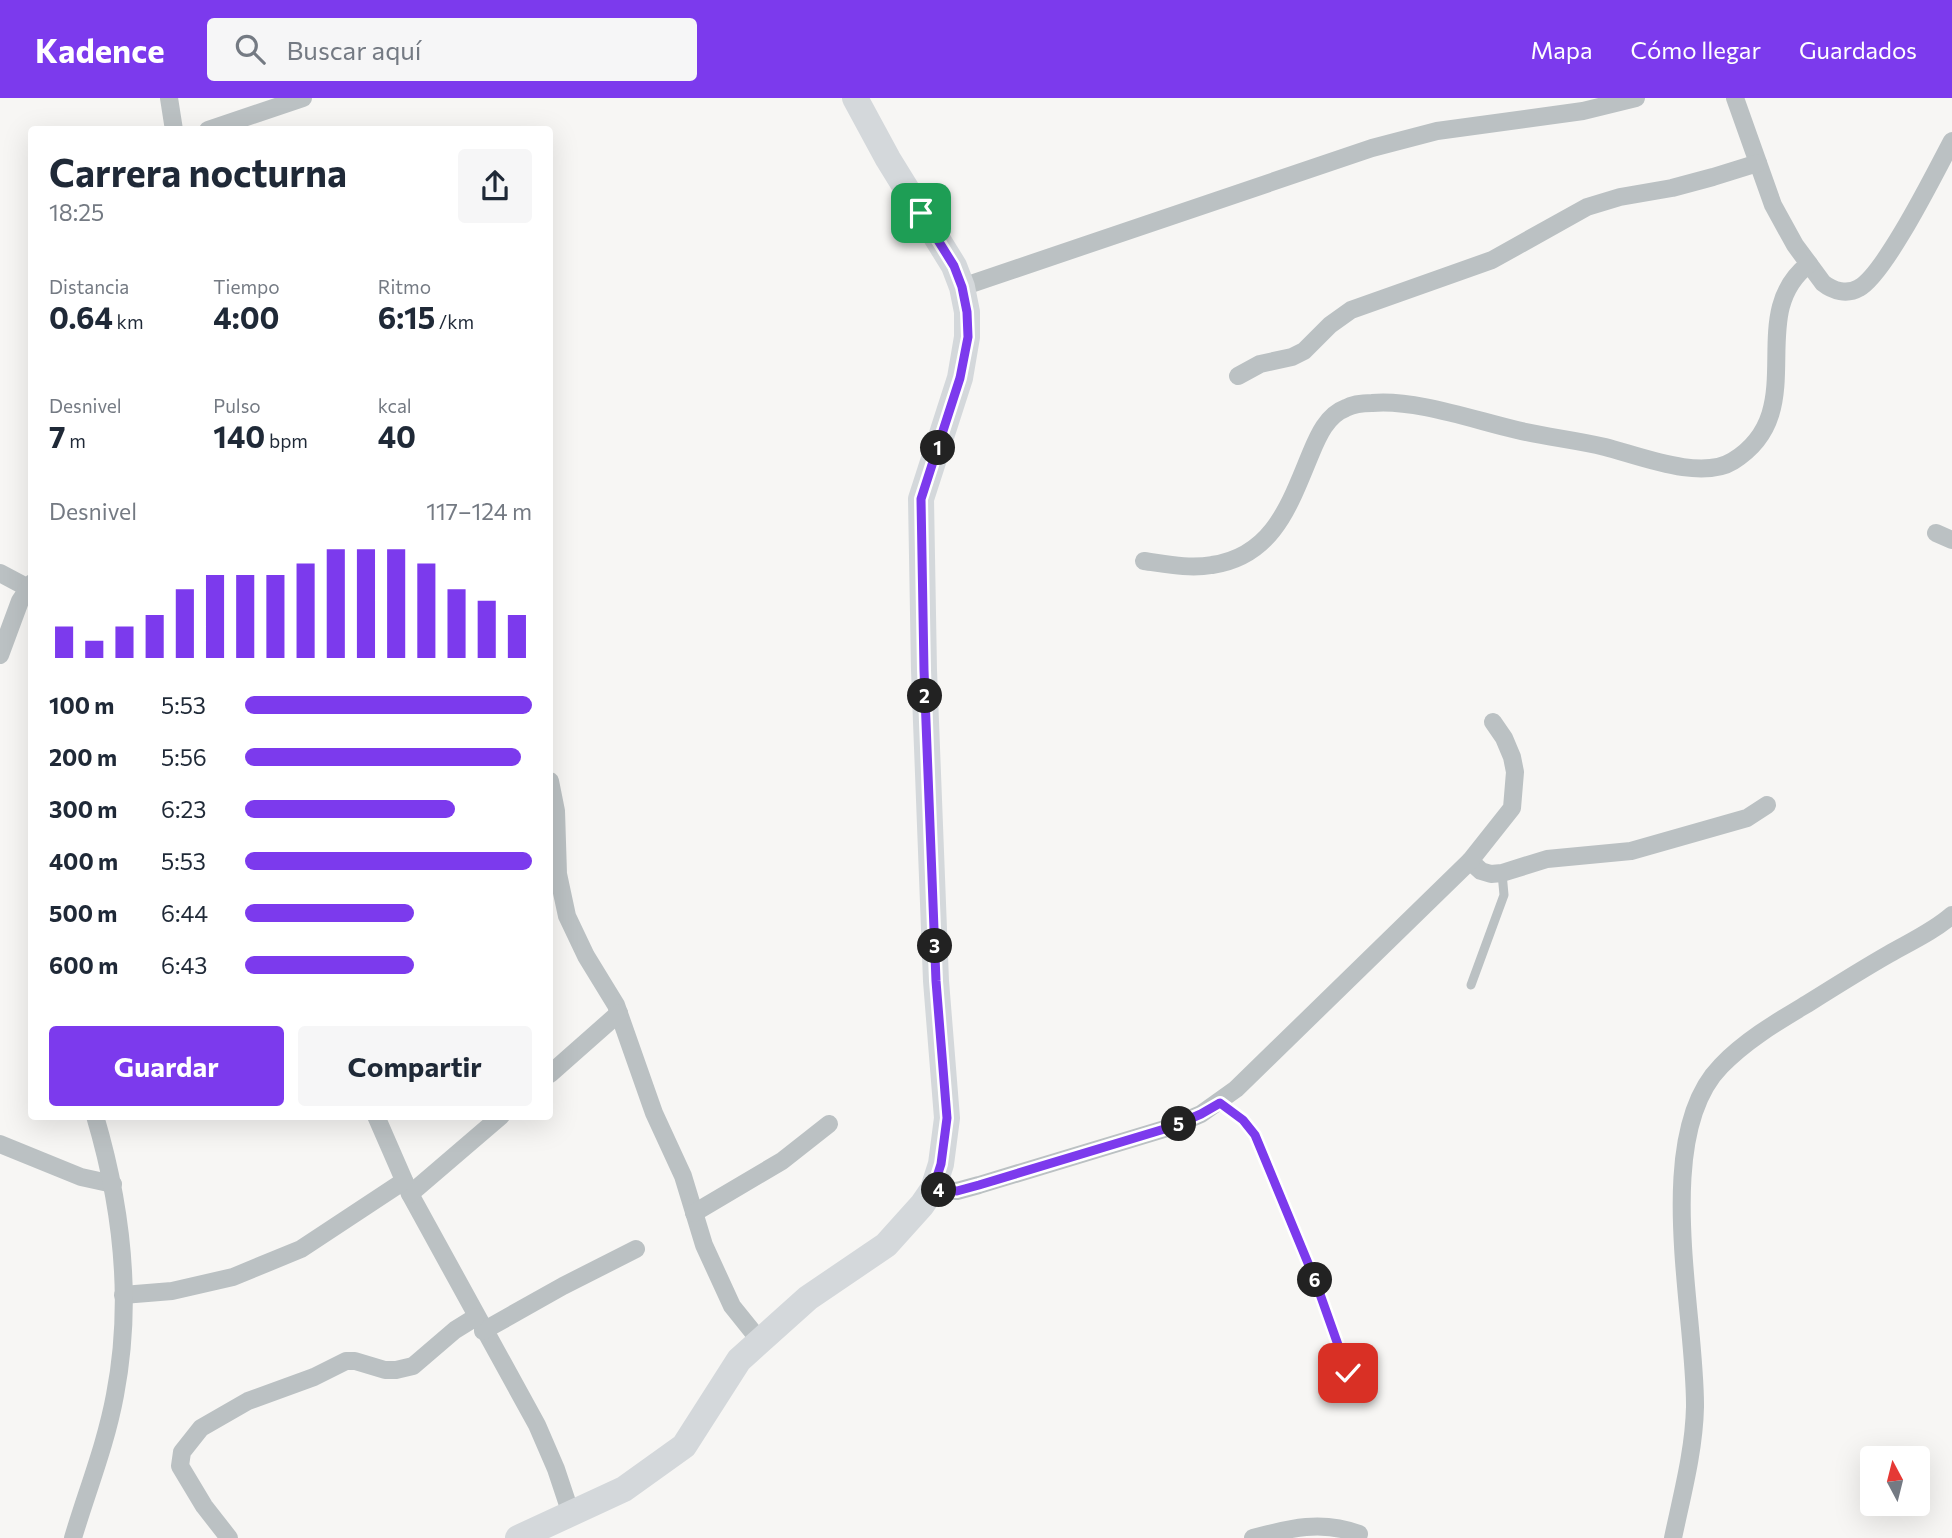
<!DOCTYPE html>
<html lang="es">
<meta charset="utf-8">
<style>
body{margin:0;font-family:Commissioner,sans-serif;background:#f6f6f7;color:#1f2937;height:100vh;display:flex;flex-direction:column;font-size:26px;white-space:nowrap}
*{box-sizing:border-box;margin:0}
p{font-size:23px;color:#747a83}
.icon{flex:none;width:38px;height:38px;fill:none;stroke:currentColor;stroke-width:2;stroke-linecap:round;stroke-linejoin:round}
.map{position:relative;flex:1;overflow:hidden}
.panel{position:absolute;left:28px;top:28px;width:525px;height:994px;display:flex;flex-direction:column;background:#fff;border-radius:7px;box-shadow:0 7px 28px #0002}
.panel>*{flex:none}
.needle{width:46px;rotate:353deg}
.fabs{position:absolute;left:1860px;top:1348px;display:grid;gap:14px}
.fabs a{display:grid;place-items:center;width:70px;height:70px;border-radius:7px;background:#fff;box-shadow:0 7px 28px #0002;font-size:35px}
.pin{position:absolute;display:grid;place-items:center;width:60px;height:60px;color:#fff;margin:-30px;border-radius:14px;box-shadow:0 4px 10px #0006}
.km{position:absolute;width:35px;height:35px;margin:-18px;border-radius:50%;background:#222;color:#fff;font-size:19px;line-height:35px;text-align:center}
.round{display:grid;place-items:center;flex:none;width:74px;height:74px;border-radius:7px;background:#f6f6f7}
.head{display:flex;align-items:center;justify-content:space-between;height:119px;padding:0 21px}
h1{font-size:38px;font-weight:700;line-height:52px}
.figures{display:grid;grid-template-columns:repeat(3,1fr);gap:10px;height:119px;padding:7px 21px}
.figures div{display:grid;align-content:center}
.figures b{font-size:30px;font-weight:700}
.figures small{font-size:19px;font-weight:400}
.figures p{font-size:19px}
.chart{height:196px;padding:14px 21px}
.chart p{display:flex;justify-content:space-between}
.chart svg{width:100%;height:126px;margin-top:7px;stroke:#7c3aed;stroke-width:6}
.button{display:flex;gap:14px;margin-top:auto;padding:14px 21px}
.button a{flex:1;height:80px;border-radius:7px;background:#7c3aed;color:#fff;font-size:28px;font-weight:700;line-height:80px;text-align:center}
.button a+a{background:#f6f6f7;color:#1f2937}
ul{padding:0 21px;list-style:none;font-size:23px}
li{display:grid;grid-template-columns:112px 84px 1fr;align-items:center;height:52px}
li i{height:18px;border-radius:9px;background:#7c3aed}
header{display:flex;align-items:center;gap:42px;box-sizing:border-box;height:98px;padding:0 35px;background:#7c3aed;color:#fff}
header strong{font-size:33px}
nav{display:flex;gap:38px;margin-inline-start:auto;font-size:24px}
.search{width:490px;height:63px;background:#f6f6f7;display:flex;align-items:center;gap:18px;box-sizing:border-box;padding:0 24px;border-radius:7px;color:#747a83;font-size:26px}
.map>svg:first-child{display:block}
</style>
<header>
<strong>Kadence</strong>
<div class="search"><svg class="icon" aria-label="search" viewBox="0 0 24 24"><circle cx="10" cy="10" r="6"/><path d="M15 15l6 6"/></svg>Buscar aquí</div>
<nav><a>Mapa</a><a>Cómo llegar</a><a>Guardados</a></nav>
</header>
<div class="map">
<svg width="1952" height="1440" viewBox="0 0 1952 1440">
<rect width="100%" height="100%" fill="#f7f6f4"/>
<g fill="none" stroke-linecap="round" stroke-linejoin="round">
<!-- lane -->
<g stroke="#bbc1c3" stroke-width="9">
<polyline points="1471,887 1504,797 1502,775"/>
<path d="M1220,1005C1242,1021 1252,1031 1264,1057L1315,1182L1348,1275"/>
</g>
<!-- street -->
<g stroke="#bbc1c3" stroke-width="18">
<polyline points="169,0 174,32"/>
<path d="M1735,0L1773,107L1795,147L1823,185C1833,193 1847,197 1859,190C1885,176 1936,73 1952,43"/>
<polyline points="208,32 303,0"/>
<polyline points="962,189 1372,50 1437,33 1583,13 1636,0"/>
<polyline points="1238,278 1260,266 1292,259 1304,253 1330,227 1351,212 1492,162 1587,109 1620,99 1672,90 1713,79 1758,65"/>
<polyline points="1936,435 1952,442"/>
<path d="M1144,463C1166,466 1189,471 1212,467C1274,458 1290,405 1311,355C1318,338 1327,317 1346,310C1353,306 1363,305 1372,305C1415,301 1474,322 1517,332C1546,339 1576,342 1605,349C1640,358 1701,383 1733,363C1814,313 1742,217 1809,166"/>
<polyline points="0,475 32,492"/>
<polyline points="0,557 20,503 32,485"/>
<polyline points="550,683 556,713 558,776 567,818 586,858 616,907 654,1015 683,1078 704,1147 732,1208 760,1243"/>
<polyline points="1470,763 1481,773 1491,776 1502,775 1547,761 1631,753 1747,720 1767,707"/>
<polyline points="550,976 619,915"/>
<polyline points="376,1018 410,1096 537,1327 556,1371 571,1416"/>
<polyline points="0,1046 81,1079 113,1086"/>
<polyline points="933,1091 957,1093 979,1087 1171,1029 1201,1016 1236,991 1470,763 1512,710 1515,674 1512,659 1504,640 1493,624"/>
<polyline points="410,1096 501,1018"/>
<polyline points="694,1115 782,1063 829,1026"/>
<polyline points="123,1197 172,1193 233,1179 301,1151 404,1083"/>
<polyline points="483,1233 563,1188 636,1151"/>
<path d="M73,1440C87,1393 106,1346 115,1297C133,1204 122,1109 95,1018"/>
<polyline points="229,1440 204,1408 180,1368 182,1354 201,1330 248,1303 314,1279 346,1263 355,1263 385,1272 396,1272 413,1268 455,1232 476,1219"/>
<path d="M1253,1440C1290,1430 1322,1422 1359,1436"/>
<path d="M1673,1440C1682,1397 1694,1353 1695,1309C1696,1216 1651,1039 1721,968C1746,942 1777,924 1807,906C1834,889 1861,872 1889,856C1910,844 1934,833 1952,817"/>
</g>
<!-- secondary -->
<polyline stroke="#d4d8db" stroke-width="26" points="518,1440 624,1391 684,1348 739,1262 808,1200 886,1147 922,1107 933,1091 941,1066 947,1020 936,883 924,572 921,401 960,280 967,239 967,214 962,189 954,168 888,61 855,0"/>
</g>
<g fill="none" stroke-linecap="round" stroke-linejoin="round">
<defs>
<polyline id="route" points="921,115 954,168 962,189 967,214 968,239 960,280 921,401 924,572 936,883 947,1020 941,1066 933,1091 957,1093 979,1087 1171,1029 1201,1016 1220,1005 1243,1022 1255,1037 1315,1182 1348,1275"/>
</defs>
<!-- route casing -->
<use href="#route" stroke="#fff" stroke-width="14"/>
<!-- route -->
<use href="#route" stroke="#7c3aed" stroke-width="9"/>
</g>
</svg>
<div class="fabs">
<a><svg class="needle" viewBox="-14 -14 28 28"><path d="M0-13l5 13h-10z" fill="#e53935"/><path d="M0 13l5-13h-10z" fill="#747a83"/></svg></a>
</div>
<div class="pin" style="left:921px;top:115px;background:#1e9e55"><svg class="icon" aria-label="arrive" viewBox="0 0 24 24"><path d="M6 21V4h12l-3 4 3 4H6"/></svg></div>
<div class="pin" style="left:1348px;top:1275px;background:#d93025"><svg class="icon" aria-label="check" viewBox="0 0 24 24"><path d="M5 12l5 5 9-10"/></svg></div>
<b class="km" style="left:938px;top:350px">1</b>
<b class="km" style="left:925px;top:598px">2</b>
<b class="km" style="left:935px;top:848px">3</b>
<b class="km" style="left:939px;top:1092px">4</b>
<b class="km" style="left:1179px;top:1026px">5</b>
<b class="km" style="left:1315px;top:1182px">6</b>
<section class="panel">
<div class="head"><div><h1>Carrera nocturna</h1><p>18:25</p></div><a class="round"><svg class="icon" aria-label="share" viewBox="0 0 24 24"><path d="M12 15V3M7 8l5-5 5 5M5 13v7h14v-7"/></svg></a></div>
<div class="figures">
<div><p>Distancia</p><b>0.64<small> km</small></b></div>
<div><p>Tiempo</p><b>4:00</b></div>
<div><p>Ritmo</p><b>6:15<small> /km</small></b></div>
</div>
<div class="figures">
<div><p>Desnivel</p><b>7<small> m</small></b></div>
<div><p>Pulso</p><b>140<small> bpm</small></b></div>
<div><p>kcal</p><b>40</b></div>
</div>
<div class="chart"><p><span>Desnivel</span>117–124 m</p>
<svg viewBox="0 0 160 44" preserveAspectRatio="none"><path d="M5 44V33M15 44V38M25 44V33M35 44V29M45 44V20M55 44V15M65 44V15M75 44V15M85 44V11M95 44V6M105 44V6M115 44V6M125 44V11M135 44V20M145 44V24M155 44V29"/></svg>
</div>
<ul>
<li><b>100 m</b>5:53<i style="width:100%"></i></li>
<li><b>200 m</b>5:56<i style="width:96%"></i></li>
<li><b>300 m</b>6:23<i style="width:73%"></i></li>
<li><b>400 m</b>5:53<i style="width:100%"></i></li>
<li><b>500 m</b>6:44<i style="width:59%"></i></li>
<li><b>600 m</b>6:43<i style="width:59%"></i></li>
</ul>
<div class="button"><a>Guardar</a><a>Compartir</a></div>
</section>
</div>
